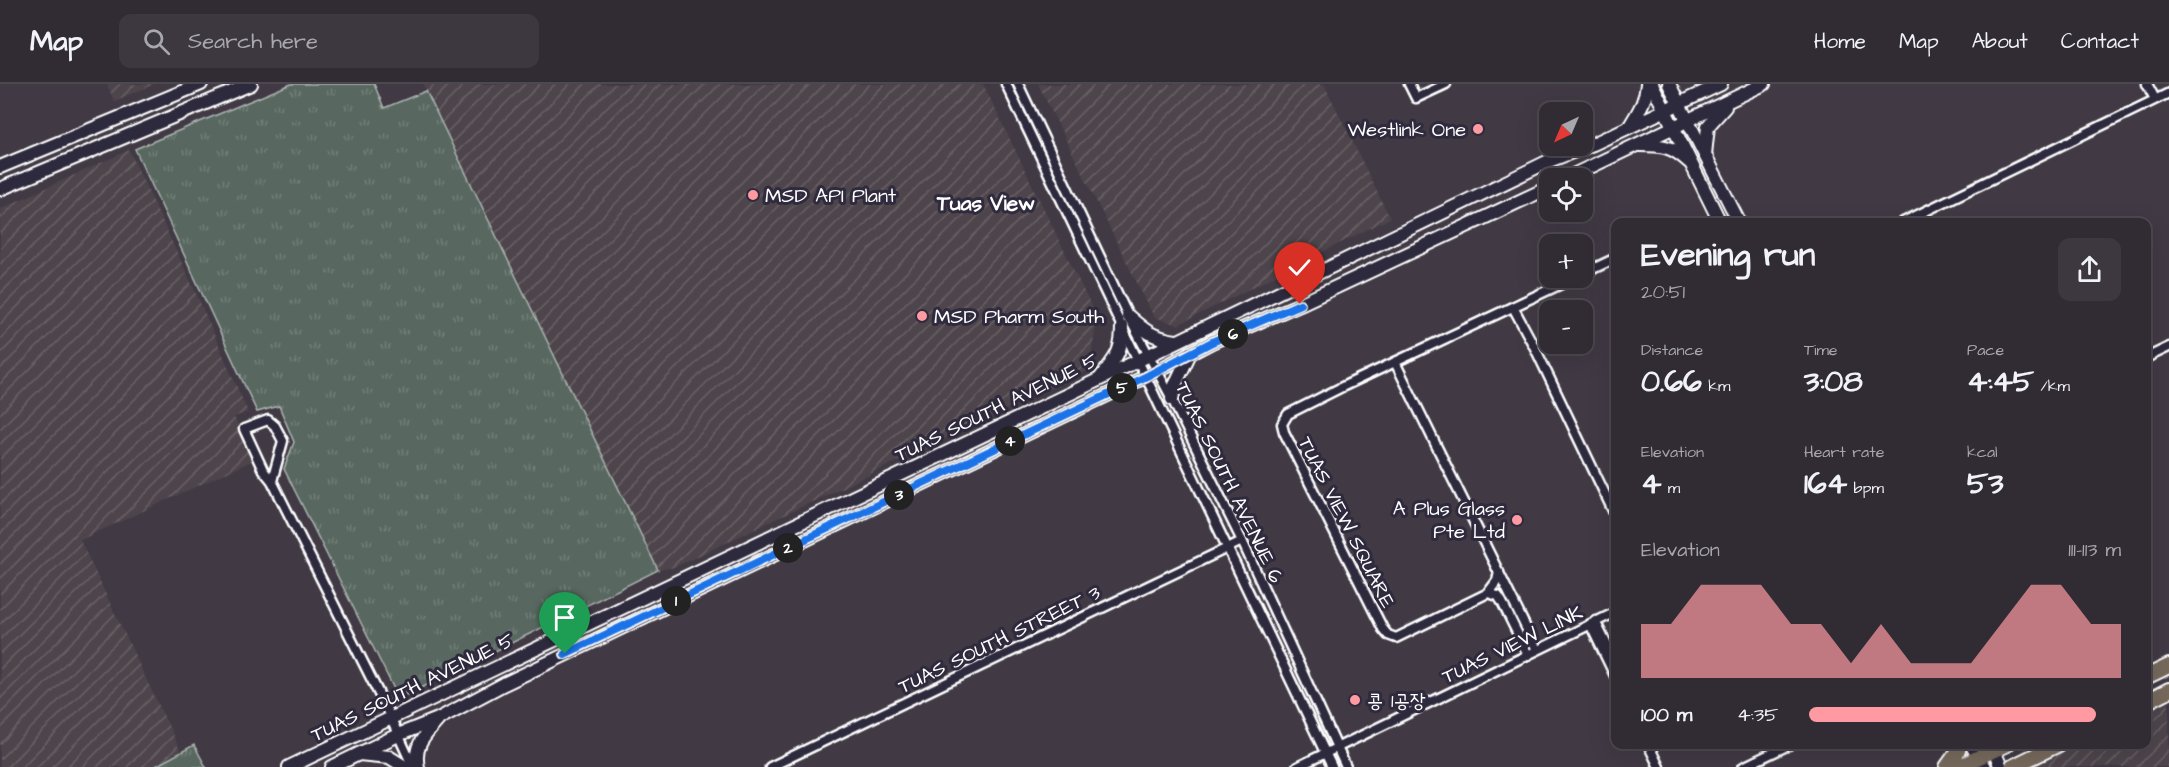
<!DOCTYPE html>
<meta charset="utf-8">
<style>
body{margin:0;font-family:"Architects Daughter","Poor Story",sans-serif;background:#3d3840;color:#f1f3f6;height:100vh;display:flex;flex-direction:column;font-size:22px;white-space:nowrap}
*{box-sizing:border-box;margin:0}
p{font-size:20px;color:#a8a7ac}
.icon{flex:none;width:33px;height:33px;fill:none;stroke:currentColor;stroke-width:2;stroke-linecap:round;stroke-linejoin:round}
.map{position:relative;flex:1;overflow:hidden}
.details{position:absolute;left:1611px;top:134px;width:540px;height:531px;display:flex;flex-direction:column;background:#312c34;border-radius:12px;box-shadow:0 6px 24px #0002,0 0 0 2px #4c484f}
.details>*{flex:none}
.needle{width:39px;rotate:224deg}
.controls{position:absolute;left:1539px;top:18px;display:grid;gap:12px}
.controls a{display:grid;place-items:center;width:54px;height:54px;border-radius:12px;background:#312c34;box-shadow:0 6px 24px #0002,0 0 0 2px #4c484f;font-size:30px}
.pin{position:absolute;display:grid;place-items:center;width:51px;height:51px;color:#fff;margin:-62px -26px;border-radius:50% 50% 50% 0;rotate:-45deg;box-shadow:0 0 6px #0007}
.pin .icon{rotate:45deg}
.km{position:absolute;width:30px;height:30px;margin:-15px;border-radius:50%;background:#222;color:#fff;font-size:16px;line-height:30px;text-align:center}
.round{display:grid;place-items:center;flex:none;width:63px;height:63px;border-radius:12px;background:#3d3840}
.headline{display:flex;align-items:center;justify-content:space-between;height:102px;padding:0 30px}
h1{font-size:33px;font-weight:700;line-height:45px}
.metrics{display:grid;grid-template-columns:repeat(3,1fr);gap:9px;height:102px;padding:6px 30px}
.metrics div{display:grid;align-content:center}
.metrics b{font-size:30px;font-weight:700}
.metrics small{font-size:16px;font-weight:400}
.metrics p{font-size:16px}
.chart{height:168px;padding:12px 30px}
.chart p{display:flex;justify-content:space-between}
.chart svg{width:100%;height:108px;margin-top:6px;fill:#ff9aa2;opacity:.7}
ul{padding:0 30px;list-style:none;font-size:20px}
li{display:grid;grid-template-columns:96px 72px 1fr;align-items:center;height:45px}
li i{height:15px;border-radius:8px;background:#ff9aa2}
header{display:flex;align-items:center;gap:36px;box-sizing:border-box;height:84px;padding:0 30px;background:#312c34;border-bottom:2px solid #4c484f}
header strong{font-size:28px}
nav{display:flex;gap:33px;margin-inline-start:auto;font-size:21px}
.search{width:420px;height:54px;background:#3d3840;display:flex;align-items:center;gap:15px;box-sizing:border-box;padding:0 21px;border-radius:12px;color:#a8a7ac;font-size:22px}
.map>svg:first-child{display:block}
</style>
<header>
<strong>Map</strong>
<div class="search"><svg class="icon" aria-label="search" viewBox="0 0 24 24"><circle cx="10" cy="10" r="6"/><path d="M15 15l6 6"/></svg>Search here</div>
<nav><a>Home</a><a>Map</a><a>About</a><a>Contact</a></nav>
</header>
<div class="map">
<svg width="2169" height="683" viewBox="0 0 2169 683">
<defs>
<pattern id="industrial-furrows" width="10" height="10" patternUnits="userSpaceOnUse" patternTransform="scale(1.5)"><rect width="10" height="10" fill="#4d454b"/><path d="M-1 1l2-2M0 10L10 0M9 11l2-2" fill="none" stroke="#686166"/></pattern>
<pattern id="grass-tufts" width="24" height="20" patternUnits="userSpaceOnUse" patternTransform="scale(1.5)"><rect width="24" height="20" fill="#586860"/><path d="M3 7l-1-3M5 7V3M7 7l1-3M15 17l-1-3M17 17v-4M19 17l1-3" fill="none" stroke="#717f78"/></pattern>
</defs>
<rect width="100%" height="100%" fill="#413a45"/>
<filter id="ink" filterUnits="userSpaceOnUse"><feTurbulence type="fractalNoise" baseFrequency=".0167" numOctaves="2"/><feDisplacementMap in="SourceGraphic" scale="12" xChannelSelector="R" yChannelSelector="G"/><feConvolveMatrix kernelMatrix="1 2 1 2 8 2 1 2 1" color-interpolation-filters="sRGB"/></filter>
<g filter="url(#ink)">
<!-- industrial -->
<g fill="url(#industrial-furrows)">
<polygon points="107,0 155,0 114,17"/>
<polygon points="423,0 983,0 1097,234 1089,286 675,483 658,486"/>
<polygon points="1038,0 1324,0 1390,134 1178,241 1154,233"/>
<polygon points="129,66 196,209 248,328 234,333 254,376 80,456 181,668 154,683 0,683 0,125"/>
<polygon points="2169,615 2169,683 2026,683 2074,660 2146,660 2147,626"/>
</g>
<!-- grass -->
<g fill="url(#grass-tufts)" stroke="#acb4b0" stroke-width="1.5">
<polygon points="291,0 374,0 384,24 426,7 658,486 407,611 394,605 284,385 294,358 279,322 257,328 135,65"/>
<polygon points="194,661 206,683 154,683"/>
</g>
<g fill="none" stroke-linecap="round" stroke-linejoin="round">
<defs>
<g id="street">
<polyline points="1006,0 1332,683"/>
<polyline points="1018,0 1128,232 1172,315 1242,457 1346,683"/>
<polyline points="1409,0 1416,14 1446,0"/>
<polyline points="2147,0 2155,15"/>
<polyline points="1903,138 2169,9"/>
<polyline points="1582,190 1616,174"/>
<polyline points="1513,223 1535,264 1616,433"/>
<polyline points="2146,274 2169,263"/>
<polyline points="1395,278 1537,566"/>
<polyline points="272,397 283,357 275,342 268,336 244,345 263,386 272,397 386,624 413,683"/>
<polyline points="1499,488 1497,497 1488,509 1396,554 1388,551 1383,545 1284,348 1282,340 1288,330 1344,302 1574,194"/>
<polyline points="1488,509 1498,512 1502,518 1528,571"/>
<polyline points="1595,537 1616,579"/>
<polyline points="1590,540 1616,594"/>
<polyline points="1648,660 1659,683"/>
<polyline points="770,683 1242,457"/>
<polyline points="1297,683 1616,528"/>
<polyline points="1743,683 1791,660"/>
</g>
<g id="secondary">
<polyline points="1652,0 1720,138"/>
<polyline points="1669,0 1739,138"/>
<path d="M1630,42C1638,28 1646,17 1647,0"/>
<path d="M1640,61C1663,61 1672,62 1689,78"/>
<polyline points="1705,71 1708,42 1725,23"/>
<polyline points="0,83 201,0"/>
<polyline points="1567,94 1764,0"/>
<polyline points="0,105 251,0"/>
<path d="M1128,232C1145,247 1153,254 1176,257"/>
<path d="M1101,293C1116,273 1122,269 1122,243"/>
<polyline points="1172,315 1175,301 1190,269"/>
<polyline points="1971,660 1984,683"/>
<polyline points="1991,660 2001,683"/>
<polyline points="359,670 389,673 405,683"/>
<polyline points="289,683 1065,312 1549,77 1593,60 1721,0"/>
<polyline points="332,683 398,651 438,635 504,600 1147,292 1212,258 1300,220 1550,103"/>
<path d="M418,683C413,662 425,651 438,636"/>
</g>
<g id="primary">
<polyline points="2146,593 2169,582"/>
<polyline points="2146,618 2169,606"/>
<polyline points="1947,683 1957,669 1960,660"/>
<polyline points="1958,683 2007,660"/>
<polyline points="2012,683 2059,660"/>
</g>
</defs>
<!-- street casing -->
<use href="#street" stroke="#fff" stroke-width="13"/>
<!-- secondary casing -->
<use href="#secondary" stroke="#fff" stroke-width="16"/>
<!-- primary casing -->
<use href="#primary" stroke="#fff" stroke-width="18"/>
<!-- street -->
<use href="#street" stroke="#2f2a3d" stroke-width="8"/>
<!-- secondary -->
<use href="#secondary" stroke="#2f2a3d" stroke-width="12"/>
<!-- primary -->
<use href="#primary" stroke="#76695c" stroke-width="14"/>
</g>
</g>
<g fill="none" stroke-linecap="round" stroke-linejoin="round" filter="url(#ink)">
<defs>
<polyline id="route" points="565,570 1147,292 1212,258 1300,220"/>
</defs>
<!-- route casing -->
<use href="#route" stroke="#fff" stroke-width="12"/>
<!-- route -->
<use href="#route" stroke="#1a73e8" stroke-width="8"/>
</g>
<!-- markers -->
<g fill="#ff9aa2" stroke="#2f2a3d" stroke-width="2">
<circle cx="1478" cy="45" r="6"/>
<circle cx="753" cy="111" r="6"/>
<circle cx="922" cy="232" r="6"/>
<circle cx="1517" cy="436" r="6"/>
<circle cx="1355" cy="616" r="6"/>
</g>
<g text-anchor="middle" stroke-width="6" stroke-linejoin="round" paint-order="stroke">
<!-- poi labels -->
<g font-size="20" fill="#fff" stroke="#2f2a3d" text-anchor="start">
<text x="1466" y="52" text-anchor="end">Westlink One</text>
<text x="765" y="118">MSD API Plant</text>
<text x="934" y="239">MSD Pharm South</text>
<text x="1505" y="431" text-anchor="end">A Plus Glass<tspan x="1505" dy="23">Pte Ltd</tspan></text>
<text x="1367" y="623">콩 1공장</text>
</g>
<!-- street labels -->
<g font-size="20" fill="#fff" stroke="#2f2a3d">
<text transform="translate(996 323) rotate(-26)" y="7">TUAS SOUTH AVENUE 5</text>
<text transform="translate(1230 398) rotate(64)" y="7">TUAS SOUTH AVENUE 6</text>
<text transform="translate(1347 438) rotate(63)" y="7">TUAS VIEW SQUARE</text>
<text transform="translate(999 555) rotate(-26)" y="7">TUAS SOUTH STREET 3</text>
<text transform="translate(1512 560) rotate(-26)" y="7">TUAS VIEW LINK</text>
<text transform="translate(412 603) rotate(-26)" y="7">TUAS SOUTH AVENUE 5</text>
</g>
<!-- neighbourhood labels -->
<g font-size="21" font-weight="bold" fill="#fff" stroke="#2f2a3d">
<text x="986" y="126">Tuas View</text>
</g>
</g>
</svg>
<div class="controls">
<a><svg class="needle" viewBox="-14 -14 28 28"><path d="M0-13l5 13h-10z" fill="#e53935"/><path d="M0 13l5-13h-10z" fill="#a8a7ac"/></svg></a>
<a><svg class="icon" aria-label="locate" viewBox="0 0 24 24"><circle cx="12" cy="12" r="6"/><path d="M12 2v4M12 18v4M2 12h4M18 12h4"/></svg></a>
<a>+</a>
<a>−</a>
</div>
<div class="pin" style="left:565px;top:570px;background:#1e9e55"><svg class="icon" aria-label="arrive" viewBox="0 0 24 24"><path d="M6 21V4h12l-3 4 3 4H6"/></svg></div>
<div class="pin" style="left:1300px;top:220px;background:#d93025"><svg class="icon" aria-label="check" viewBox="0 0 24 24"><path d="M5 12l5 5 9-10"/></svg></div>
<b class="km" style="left:676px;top:517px">1</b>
<b class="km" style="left:788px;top:464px">2</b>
<b class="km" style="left:899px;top:411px">3</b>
<b class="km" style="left:1010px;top:357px">4</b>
<b class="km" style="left:1122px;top:304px">5</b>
<b class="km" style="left:1233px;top:250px">6</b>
<section class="details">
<div class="headline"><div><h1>Evening run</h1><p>20:51</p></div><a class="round"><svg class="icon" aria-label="share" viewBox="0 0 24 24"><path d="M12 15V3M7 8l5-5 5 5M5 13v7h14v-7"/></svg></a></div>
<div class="metrics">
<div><p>Distance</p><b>0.66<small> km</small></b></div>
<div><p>Time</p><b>3:08</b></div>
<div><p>Pace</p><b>4:45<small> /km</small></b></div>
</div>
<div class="metrics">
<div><p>Elevation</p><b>4<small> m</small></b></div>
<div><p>Heart rate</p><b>164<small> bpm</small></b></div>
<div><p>kcal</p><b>53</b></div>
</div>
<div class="chart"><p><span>Elevation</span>111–113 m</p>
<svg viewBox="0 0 160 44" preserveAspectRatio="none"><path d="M0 44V22L10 22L20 6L30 6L40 6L50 22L60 22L70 38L80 22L90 38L100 38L110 38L120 22L130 6L140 6L150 22L160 22V44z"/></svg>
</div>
<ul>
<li><b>100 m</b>4:35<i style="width:92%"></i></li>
</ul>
</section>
</div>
